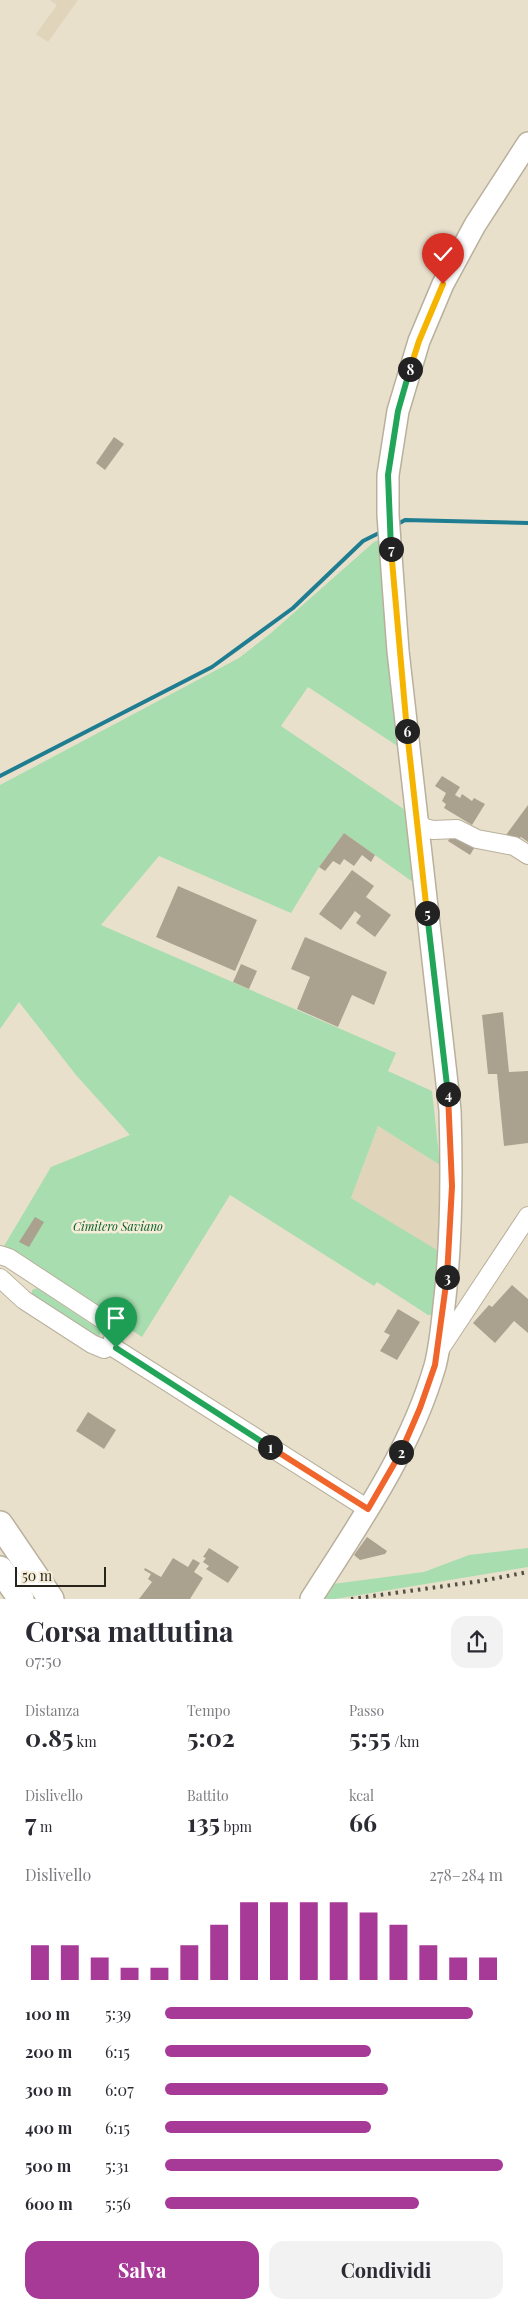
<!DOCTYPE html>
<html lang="it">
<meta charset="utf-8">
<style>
body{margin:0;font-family:"Playfair Display",serif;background:#f2f2f3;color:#2b2b33;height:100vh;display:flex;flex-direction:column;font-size:19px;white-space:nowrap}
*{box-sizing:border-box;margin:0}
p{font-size:16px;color:#7c7c81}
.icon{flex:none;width:28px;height:28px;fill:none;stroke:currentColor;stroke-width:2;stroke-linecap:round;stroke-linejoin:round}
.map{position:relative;height:1599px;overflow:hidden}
.side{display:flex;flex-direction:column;background:#fff;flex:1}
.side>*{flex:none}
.scale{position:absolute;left:15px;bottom:12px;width:91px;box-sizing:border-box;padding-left:5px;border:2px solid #27241c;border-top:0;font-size:14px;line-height:18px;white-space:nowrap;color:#27241c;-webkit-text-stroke:4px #f6edd9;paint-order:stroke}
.pin{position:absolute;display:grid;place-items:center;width:42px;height:42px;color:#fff;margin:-51px -21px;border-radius:50% 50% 50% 0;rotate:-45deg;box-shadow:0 0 5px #0007}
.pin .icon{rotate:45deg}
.km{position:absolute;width:25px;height:25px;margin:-12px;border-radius:50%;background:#222;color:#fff;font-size:14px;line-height:25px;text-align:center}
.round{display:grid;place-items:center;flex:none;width:52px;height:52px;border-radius:15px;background:#f2f2f3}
.head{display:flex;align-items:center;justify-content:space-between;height:85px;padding:0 25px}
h1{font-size:28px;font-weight:700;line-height:38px}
.figures{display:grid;grid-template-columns:repeat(3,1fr);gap:8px;height:85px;padding:5px 25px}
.figures div{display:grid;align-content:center}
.figures b{font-size:25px;font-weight:700}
.figures small{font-size:14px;font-weight:400}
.figures p{font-size:14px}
.chart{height:140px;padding:10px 25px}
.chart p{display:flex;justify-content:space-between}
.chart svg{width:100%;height:90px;margin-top:5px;stroke:#a73997;stroke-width:6}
.primary-button{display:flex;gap:10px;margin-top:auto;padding:10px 25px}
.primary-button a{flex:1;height:58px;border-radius:15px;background:#a73997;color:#fff;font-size:20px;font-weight:700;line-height:58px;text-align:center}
.primary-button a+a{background:#f2f2f3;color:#2b2b33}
ul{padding:0 25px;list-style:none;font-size:16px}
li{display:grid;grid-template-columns:80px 60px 1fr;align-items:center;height:38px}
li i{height:12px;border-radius:6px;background:#a73997}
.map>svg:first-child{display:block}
</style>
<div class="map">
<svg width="528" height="1599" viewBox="0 0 528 1599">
<rect width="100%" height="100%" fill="#e9e0cc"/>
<!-- built -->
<g fill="#e0d4ba">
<polygon points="50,0 78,0 48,42 36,34 57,5"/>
<polygon points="378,1126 440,1165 441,1206 438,1222 441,1223 439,1252 351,1198"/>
</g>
<!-- green -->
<g fill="#a7ddaf">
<polygon points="383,538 402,749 308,687 281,726 411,814 417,885 344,833 319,867 291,913 159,856 101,925 396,1053 388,1071 432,1091 440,1165 378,1126 351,1198 445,1255 433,1315 428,1315 377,1282 374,1286 230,1195 142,1337 4,1246 51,1167 130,1135 76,1075 19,1002 0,1029 0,785 239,658 271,633 374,542"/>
<polygon points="37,1288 100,1330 100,1335 96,1337 32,1296 32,1290"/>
<polygon points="528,1548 528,1567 335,1599 316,1599 325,1585 424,1572 469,1555"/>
</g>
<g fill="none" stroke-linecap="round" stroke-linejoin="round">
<!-- stream -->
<g stroke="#1e7d91" stroke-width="4">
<polyline points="396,525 405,520 528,523"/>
<polyline points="0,776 212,667 293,608 363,541 383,531"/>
</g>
</g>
<!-- building -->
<g fill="#aaa28f">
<polygon points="114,437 124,444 105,470 96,463"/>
<polygon points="442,776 460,787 455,795 460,798 462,794 472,801 474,798 485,804 472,825 444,808 446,804 442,801 446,793 435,786"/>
<polygon points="528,805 528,842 521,837 514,842 506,835"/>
<polygon points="454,831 476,845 470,855 448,841"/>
<polygon points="344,833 375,855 371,862 362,855 354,866 344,859 340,865 333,861 325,871 319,867"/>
<polygon points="352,870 374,886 366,897 391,915 375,937 356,923 361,916 355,911 341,930 319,914"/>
<polygon points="178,886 257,920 235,971 156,937"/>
<polygon points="305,937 387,972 374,1005 352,995 338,1027 297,1009 310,977 291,969"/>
<polygon points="241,964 257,971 249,989 233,982"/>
<polygon points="503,1012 509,1072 528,1071 528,1143 504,1146 497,1074 488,1074 482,1015"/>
<polygon points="35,1217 44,1222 29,1247 19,1242"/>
<polygon points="512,1285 528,1299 528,1333 514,1321 495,1343 473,1323 489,1305 492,1307"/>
<polygon points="398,1309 420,1322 397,1360 380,1351 390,1335 384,1332"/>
<polygon points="88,1412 116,1430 104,1449 76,1431"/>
<polygon points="367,1537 387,1551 385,1554 360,1560 354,1555"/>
<polygon points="209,1548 239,1567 228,1583 206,1569 209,1566 203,1562 206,1558 203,1557"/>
<polygon points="173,1558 188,1567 193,1559 200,1563 194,1572 203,1578 190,1599 139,1599 152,1582 148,1579 151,1574 144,1570 145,1568 161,1577"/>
</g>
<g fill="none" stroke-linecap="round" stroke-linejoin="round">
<defs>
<g id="minor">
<polyline points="417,822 425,828 433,830 457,829 477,839 514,846 528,855"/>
<polyline points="0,1255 9,1258 111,1325 115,1333 111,1346 368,1509"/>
<polyline points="0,1278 24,1300 92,1344 104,1349 111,1346"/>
<polyline points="440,1349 528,1216"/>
</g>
<path id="major" d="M311,1599C358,1525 410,1452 435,1366C440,1347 442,1326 444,1306C452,1241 452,1176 450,1110L398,651L388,515V475L398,411L419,341L443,284L475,225L528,143"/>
<g id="highway">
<polyline points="0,1524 51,1599"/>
<polyline points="0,1569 21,1599"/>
</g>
</defs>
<!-- minor casing -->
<use href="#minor" stroke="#b8b09c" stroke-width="20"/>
<!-- major casing -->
<use href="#major" stroke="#b8b09c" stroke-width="24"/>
<!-- highway casing -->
<use href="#highway" stroke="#b8b09c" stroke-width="28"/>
<!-- minor -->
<use href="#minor" stroke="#fff" stroke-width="18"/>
<!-- major -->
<use href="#major" stroke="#fff" stroke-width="21"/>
<!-- highway -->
<use href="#highway" stroke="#fff" stroke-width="25"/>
<!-- rail -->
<polyline stroke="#544f45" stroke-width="4" stroke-dasharray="2.5 5" stroke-linecap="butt" points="351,1599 481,1581 528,1572"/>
</g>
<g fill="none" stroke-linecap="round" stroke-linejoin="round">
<defs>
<polyline id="split-1" points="116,1348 270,1447"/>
<polyline id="split-2" points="270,1447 368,1509 401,1452"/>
<polyline id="split-3" points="401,1452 420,1408 435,1365 447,1277"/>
<polyline id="split-4" points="447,1277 452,1186 448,1094"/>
<polyline id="split-5" points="427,913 448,1094"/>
<polyline id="split-6" points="407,731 427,913"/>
<polyline id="split-7" points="391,549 407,731"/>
<polyline id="split-8" points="391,549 388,475 398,411 410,369"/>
<polyline id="split-9" points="410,369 419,341 443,284"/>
</defs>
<!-- split-1 casing -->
<use href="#split-1" stroke="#fff" stroke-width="10"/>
<!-- split-2 casing -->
<use href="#split-2" stroke="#fff" stroke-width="10"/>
<!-- split-3 casing -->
<use href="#split-3" stroke="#fff" stroke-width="10"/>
<!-- split-4 casing -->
<use href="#split-4" stroke="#fff" stroke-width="10"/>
<!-- split-5 casing -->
<use href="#split-5" stroke="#fff" stroke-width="10"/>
<!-- split-6 casing -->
<use href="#split-6" stroke="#fff" stroke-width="10"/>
<!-- split-7 casing -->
<use href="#split-7" stroke="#fff" stroke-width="10"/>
<!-- split-8 casing -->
<use href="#split-8" stroke="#fff" stroke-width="10"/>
<!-- split-9 casing -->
<use href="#split-9" stroke="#fff" stroke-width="10"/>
<!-- split-1 -->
<use href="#split-1" stroke="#22a559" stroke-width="6"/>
<!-- split-2 -->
<use href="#split-2" stroke="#f0652b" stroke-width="6"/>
<!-- split-3 -->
<use href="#split-3" stroke="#f0652b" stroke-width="6"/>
<!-- split-4 -->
<use href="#split-4" stroke="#f0652b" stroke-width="6"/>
<!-- split-5 -->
<use href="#split-5" stroke="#22a559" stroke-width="6"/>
<!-- split-6 -->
<use href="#split-6" stroke="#f5b400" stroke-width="6"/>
<!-- split-7 -->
<use href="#split-7" stroke="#f5b400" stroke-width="6"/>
<!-- split-8 -->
<use href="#split-8" stroke="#22a559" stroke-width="6"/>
<!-- split-9 -->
<use href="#split-9" stroke="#f5b400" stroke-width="6"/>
</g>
<g text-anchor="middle" stroke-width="5" stroke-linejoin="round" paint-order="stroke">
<!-- park labels -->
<g font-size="12" font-style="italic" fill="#065f28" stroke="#f6edd9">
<text x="118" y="1231">Cimitero Saviano</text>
</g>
</g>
</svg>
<div class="scale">50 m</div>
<div class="pin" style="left:116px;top:1348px;background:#1e9e55"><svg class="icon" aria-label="arrive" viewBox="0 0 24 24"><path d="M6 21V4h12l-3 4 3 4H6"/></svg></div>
<div class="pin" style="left:443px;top:284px;background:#d93025"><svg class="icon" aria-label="check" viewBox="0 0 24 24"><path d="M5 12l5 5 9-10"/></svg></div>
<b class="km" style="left:270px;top:1447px">1</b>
<b class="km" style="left:401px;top:1452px">2</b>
<b class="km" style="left:447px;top:1277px">3</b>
<b class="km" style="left:448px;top:1094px">4</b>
<b class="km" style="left:427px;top:913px">5</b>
<b class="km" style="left:407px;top:731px">6</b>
<b class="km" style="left:391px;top:549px">7</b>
<b class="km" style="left:410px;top:369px">8</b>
</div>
<section class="side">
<div class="head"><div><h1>Corsa mattutina</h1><p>07:50</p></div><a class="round"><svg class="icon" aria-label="share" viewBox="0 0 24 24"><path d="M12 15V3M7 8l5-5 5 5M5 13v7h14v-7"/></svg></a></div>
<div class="figures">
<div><p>Distanza</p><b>0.85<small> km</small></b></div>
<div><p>Tempo</p><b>5:02</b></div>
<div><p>Passo</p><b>5:55<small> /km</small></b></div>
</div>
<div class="figures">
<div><p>Dislivello</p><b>7<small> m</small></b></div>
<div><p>Battito</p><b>135<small> bpm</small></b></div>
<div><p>kcal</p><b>66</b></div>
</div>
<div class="chart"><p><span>Dislivello</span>278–284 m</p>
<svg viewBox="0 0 160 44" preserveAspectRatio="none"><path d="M5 44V27M15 44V27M25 44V33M35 44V38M45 44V38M55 44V27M65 44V17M75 44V6M85 44V6M95 44V6M105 44V6M115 44V11M125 44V17M135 44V27M145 44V33M155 44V33"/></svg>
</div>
<ul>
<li><b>100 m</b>5:39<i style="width:91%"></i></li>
<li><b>200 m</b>6:15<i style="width:61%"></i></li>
<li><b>300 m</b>6:07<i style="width:66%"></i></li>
<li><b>400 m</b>6:15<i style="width:61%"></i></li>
<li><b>500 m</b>5:31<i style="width:100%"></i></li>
<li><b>600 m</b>5:56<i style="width:75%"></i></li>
</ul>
<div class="primary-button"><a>Salva</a><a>Condividi</a></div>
</section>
